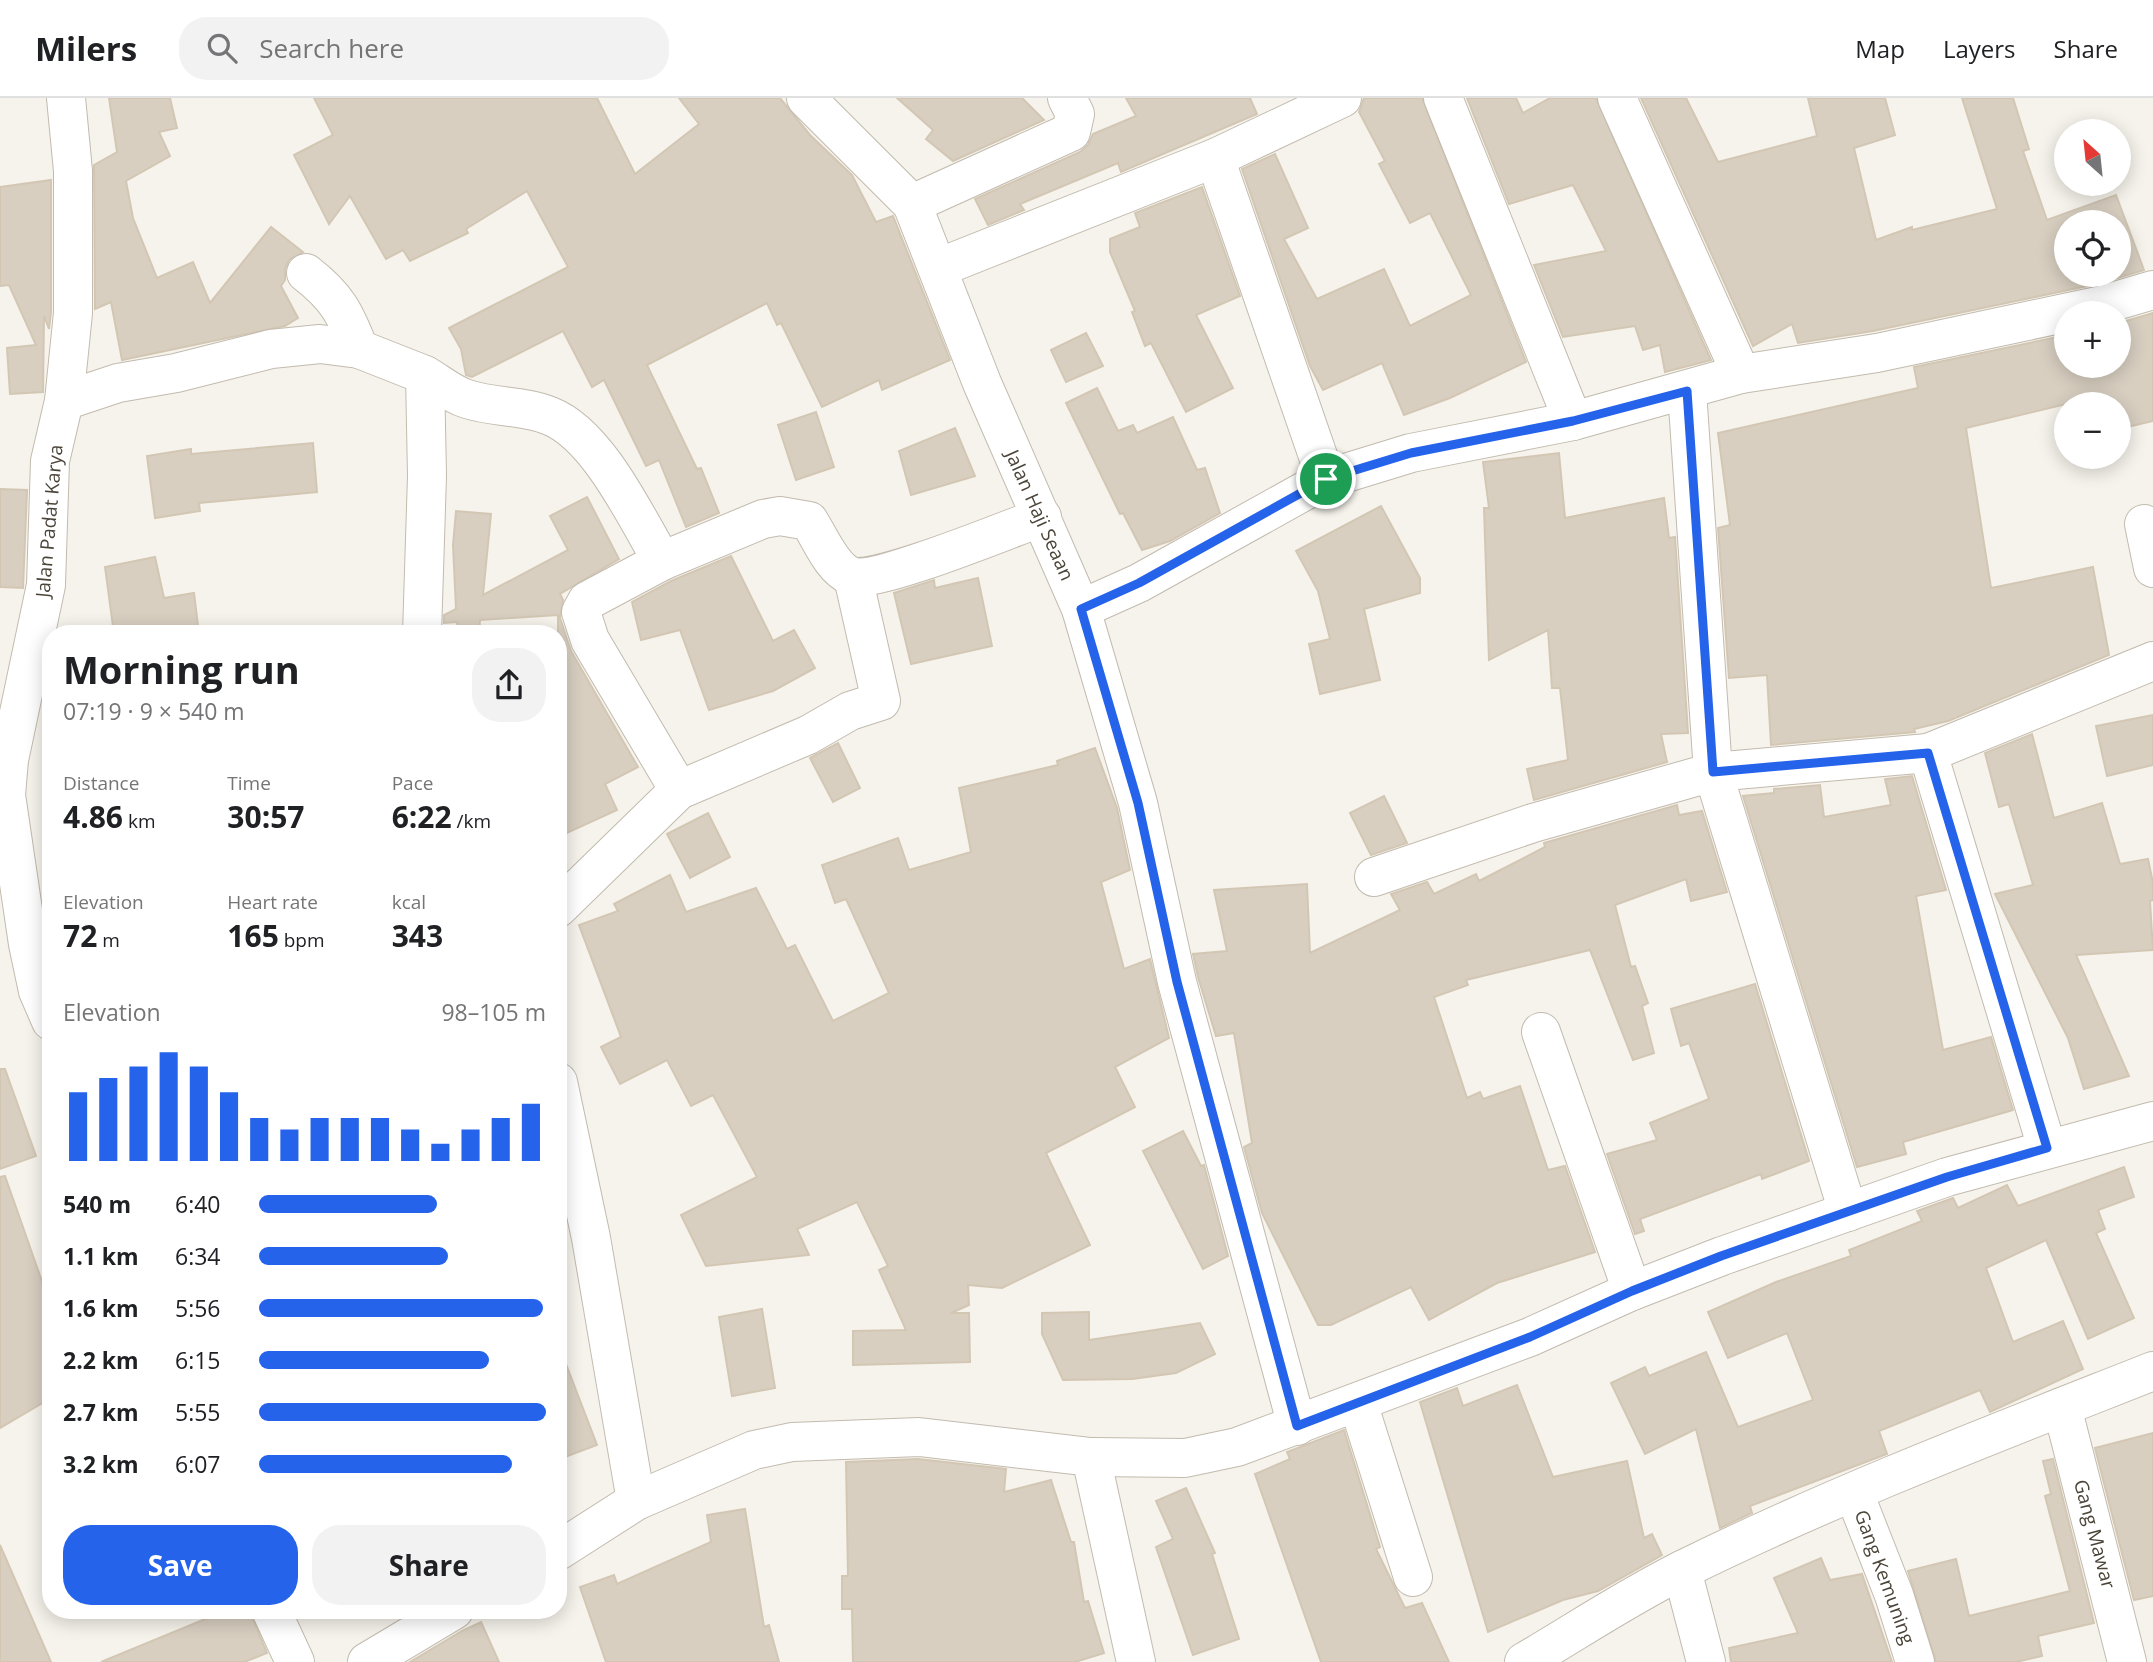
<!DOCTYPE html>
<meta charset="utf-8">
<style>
body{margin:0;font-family:"Open Sans",sans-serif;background:#f2f2f2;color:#202124;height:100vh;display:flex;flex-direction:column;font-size:26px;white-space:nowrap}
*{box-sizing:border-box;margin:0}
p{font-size:23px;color:#757577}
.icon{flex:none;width:38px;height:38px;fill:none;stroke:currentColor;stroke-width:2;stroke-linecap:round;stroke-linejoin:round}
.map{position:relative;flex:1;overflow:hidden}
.details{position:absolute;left:42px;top:527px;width:525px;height:994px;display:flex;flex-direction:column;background:#fff;border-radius:28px;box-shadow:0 4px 18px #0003}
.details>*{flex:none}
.needle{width:46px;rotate:333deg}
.tools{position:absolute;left:2054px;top:21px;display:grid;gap:14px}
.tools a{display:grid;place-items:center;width:77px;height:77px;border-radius:50%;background:#fff;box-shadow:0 4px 18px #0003;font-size:35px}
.pin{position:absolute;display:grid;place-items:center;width:60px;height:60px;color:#fff;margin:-30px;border:4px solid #fff;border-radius:50%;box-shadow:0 2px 7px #0007}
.round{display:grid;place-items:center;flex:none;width:74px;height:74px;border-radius:28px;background:#f2f2f2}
.headline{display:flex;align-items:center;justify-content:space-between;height:119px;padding:0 21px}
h1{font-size:38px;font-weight:700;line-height:52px}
.stats{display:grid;grid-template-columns:repeat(3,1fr);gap:10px;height:119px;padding:7px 21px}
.stats div{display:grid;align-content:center}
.stats b{font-size:30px;font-weight:700}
.stats small{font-size:19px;font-weight:400}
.stats p{font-size:19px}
.chart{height:196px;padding:14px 21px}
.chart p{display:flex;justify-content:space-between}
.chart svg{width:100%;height:126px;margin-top:7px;stroke:#2563eb;stroke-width:6}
.action{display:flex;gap:14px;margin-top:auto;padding:14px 21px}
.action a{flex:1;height:80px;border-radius:28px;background:#2563eb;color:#fff;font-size:28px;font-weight:700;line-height:80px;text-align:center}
.action a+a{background:#f2f2f2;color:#202124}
ul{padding:0 21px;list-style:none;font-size:23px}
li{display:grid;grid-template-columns:112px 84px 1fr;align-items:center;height:52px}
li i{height:18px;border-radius:9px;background:#2563eb}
header{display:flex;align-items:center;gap:42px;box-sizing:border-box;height:98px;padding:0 35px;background:#fff;border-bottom:2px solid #e0e0e0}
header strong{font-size:33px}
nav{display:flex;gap:38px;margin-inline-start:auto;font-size:24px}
.search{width:490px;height:63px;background:#f2f2f2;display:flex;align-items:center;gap:18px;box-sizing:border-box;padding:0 24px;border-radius:28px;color:#757577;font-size:26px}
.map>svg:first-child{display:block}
</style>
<header>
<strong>Milers</strong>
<div class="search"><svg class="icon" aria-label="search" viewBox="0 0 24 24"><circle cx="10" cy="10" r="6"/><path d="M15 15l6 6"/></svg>Search here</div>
<nav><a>Map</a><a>Layers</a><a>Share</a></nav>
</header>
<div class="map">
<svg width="2153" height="1564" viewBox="0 0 2153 1564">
<rect width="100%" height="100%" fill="#f6f3ec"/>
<!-- building -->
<g fill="#d8cfc1" stroke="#d3c7b4" stroke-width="2" fill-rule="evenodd">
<polygon points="109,0 170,0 177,30 159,34 170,58 126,83 133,120 157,180 193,164 210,205 271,129 303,154 289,162 285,171 285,182 281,188 298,220 285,228 122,262 111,204 95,211 94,67 117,54"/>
<polygon points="314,0 597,0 635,76 699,26 679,0 780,0 810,37 852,77 876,124 893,118 950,262 882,292 879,282 822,309 781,225 777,227 767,205 647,267 697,371 701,370 719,415 686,429 659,362 646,368 604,282 592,289 563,233 472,279 466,277 461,251 449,230 568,169 527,93 466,131 468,135 410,163 403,152 386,161 350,98 329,126 294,57 333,37"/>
<polygon points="897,0 1022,0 1044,22 953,63 926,41 933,32"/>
<polygon points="1126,0 1250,0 1257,16 1121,74 1118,65 1020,106 1024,112 988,127 975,101 1080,54 1088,47 1093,36 1136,18"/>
<polygon points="1364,0 1422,0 1526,264 1450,300 1404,317 1382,265 1323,292 1310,268 1242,71 1275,56 1308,130 1284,141 1317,201 1384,171 1410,228 1471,197 1430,115 1410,125 1379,66 1385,63 1359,14"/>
<polygon points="1467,0 1516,0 1523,15 1550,0 1596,0 1711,262 1665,274 1660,247 1643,252 1635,228 1563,239 1534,167 1606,153 1573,87 1509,106"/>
<path d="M1641,0H1686L1718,64L1817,38L1808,0H1885L1895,37L1854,50L1876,142L1912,129V132L1997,111L1962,0H2013L2029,51L2023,53L2047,122L2116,97L2144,172L2097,186L1873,233L1798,245L1792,226L1753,248ZM2067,124H2119V177H2067Z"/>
<polygon points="51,82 51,214 49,231 44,218 43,294 10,296 7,250 36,247 9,187 0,188 0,89"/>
<polygon points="1202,89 1240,198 1196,217 1233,290 1186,314 1151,245 1145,248 1132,214 1135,213 1110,154 1110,141 1140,129 1135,115"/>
<polygon points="2153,215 2153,323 2119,331 2119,306 2066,306 1966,330 1991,490 2093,469 2109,557 1948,623 1914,631 1915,634 1771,647 1767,577 1729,580 1718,430 1730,427 1718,335 1918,290 1914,269 2067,237 2067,268 2119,268 2119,225"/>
<polygon points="1086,235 1103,268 1066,284 1051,252"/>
<polygon points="1097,290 1118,333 1133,327 1137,335 1173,319 1197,372 1205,370 1220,415 1170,443 1142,452 1123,415 1120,416 1066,305"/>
<polygon points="816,314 834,369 796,382 778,327"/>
<polygon points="955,330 975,378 911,397 899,353"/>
<polygon points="313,345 317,394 199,405 200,413 155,420 147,358 191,351 191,356"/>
<polygon points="1559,355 1565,420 1664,400 1669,440 1675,439 1688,635 1661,636 1667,664 1534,702 1527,671 1568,662 1560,590 1552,590 1548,532 1489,562 1484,410 1489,410 1483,364"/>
<polygon points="0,391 27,392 23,490 0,489"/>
<polygon points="587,399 619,461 560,496 563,502 560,520 571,553 638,669 605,686 617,712 558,739 558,517 480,522 479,536 458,536 457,524 444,525 444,517 456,511 453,447 456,413 491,416 483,497 568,452 550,418"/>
<polygon points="1381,408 1420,480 1420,495 1364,511 1380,582 1320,596 1309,546 1330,541 1318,493 1296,453"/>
<polygon points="731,458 773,543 794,532 815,570 773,593 709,612 680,532 641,542 632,504 671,483"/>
<polygon points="155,459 164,500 194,495 199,536 114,536 105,469"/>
<polygon points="978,480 992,548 911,566 894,495 934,482 935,490"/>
<polygon points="2153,617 2153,667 2107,678 2096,628"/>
<polygon points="2032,636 2054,720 2102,705 2120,766 2148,761 2153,785 2153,802 2150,803 2153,852 2076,857 2129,978 2084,991 2068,940 1995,796 2033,787 2009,706 1999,709 1985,655"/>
<polygon points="838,645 860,690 833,704 810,660"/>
<polygon points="1095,650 1117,710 1130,772 1101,784 1124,871 1150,861 1169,940 1115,969 1135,1009 1046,1055 1090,1147 1002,1190 968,1187 969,1207 951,1215 969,1215 970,1264 853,1267 853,1233 906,1232 879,1172 888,1168 857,1104 797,1131 809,1157 706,1168 681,1117 757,1079 713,997 691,1008 667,962 620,986 601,949 621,939 579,827 618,813 614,806 670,777 686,814 756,790 787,851 795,847 833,923 889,895 846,801 835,805 822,767 898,740 909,772 971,754 959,690 1058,667 1057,663"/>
<polygon points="1912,678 1946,792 1916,798 1943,952 1991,939 2013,1012 1903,1044 1906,1056 1857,1069 1743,698 1774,695 1774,691 1820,687 1824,719 1891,707 1885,681"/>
<polygon points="1384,698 1407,745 1371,757 1350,715"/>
<polygon points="1677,707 1679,717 1702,713 1727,794 1691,803 1686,781 1615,807 1631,869 1635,868 1648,905 1642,908 1654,955 1633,962 1590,852 1466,882 1468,887 1434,899 1467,1000 1480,994 1483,1001 1520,988 1548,1072 1565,1068 1595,1154 1497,1185 1429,1222 1411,1189 1331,1227 1318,1227 1262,1115 1244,1049 1252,1045 1234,935 1216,938 1198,879 1193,856 1227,853 1214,792 1307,786 1310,855 1400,812 1391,796 1427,784 1434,796 1476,776 1479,783 1545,749 1544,745"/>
<polygon points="708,715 730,759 690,780 667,736"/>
<polygon points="1755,886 1809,1063 1762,1081 1761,1076 1640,1121 1644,1133 1635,1136 1607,1056 1657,1042 1650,1025 1709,1001 1689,945 1681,948 1671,911"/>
<polygon points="0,971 5,971 36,1058 0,1071"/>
<polygon points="1183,1033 1201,1068 1204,1067 1228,1158 1203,1171 1143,1053"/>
<polygon points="2124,1069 2134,1099 2098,1112 2105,1131 2096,1135 2134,1220 2088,1241 2046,1142 1986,1170 2013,1244 2063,1223 2083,1271 1990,1314 1980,1292 1879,1333 1887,1356 1750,1408 1752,1415 1720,1430 1696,1331 1645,1356 1611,1285 1645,1269 1649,1278 1706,1254 1738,1329 1813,1302 1787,1235 1728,1260 1708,1214 1776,1184 1851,1158 1849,1152 1922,1123 1917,1113 1953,1100 1958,1110 2007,1087 2018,1108"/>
<polygon points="5,1078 51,1209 51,1300 0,1330 0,1079"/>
<polygon points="762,1211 775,1290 732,1298 719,1219"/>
<polygon points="1089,1214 1089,1242 1200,1225 1215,1256 1176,1275 1132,1281 1063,1282 1042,1236 1042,1215"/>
<polygon points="561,1253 597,1347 565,1359 558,1340 558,1254"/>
<polygon points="1517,1287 1553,1379 1627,1363 1644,1440 1652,1436 1662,1457 1598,1493 1563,1502 1488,1534 1420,1304 1457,1290 1463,1308"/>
<polygon points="1344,1332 1380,1449 1376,1451 1405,1510 1422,1505 1449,1564 1321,1564 1255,1376 1290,1361 1287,1354"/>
<polygon points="2153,1335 2153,1498 2134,1502 2095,1350"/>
<polygon points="918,1361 1006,1371 1004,1394 1051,1382 1071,1444 1074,1444 1084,1504 1088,1503 1104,1555 1075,1564 853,1564 852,1511 842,1511 842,1478 848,1478 846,1364"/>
<polygon points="2053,1361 2094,1525 2038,1538 2042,1558 2016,1564 1936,1564 1908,1473 1956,1461 1969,1518 2070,1493 2045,1398 2051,1396 2043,1363"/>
<polygon points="1186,1390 1215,1455 1212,1456 1239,1541 1193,1557 1156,1449 1173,1441 1156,1403"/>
<polygon points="745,1411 764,1529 769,1527 779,1564 606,1564 580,1489 614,1477 617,1486 711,1444 707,1417"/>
<polygon points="0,1447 51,1564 0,1564"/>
<polygon points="1821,1460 1830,1482 1862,1476 1892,1564 1731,1564 1729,1550 1798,1535 1774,1480"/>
<polygon points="227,1512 249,1512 267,1555 244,1564 101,1564"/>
<polygon points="481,1524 499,1564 410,1564 462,1533"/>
</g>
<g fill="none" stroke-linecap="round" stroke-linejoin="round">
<defs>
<g id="minor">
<polyline points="806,0 912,106 982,285 1081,511 1138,705 1177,884 1297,1328"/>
<polyline points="1443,0 1573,323"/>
<polyline points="1617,0 1741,276"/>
<polyline points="1215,60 1326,381"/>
<polyline points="912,106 1071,34 1075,16 1067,0"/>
<polyline points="938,170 1215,60 1342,0"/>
<path d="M306,175C337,199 345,215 359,251"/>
<path d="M425,277C439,285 451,296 467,301C494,310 523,307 550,318C598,337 636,419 662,463"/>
<polyline points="1687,293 1713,674 1848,1114"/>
<polyline points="64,303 118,285 176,275 271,251 320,246 359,251 425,277 427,378 422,536"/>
<polyline points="2144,426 2153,470"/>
<polyline points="1081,511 1139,485 1326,381 1411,355 1573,323 1741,276 1877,255 2102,207 2153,192"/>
<polyline points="1928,655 2047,1050"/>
<path d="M679,692L590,542L581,514L587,503L662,463L763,421L780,418L809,423C820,440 832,471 851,478C874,487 1011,430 1042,419"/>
<polyline points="1374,779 1533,725 1713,674 1928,655 2153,563"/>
<polyline points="558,810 679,692 808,637 850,613 881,603 853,479"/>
<polyline points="51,923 38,893 28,846 6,697 9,662 46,487 50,363 64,303 73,215 73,73 66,0"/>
<polyline points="1541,934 1632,1193"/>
<polyline points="558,984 591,1140 636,1403"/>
<polyline points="1358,1305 1413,1479"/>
<polyline points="2062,1309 2127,1564"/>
<polyline points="1091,1359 1136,1564"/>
<polyline points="1854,1395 1894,1497 1915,1564"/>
<polyline points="558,1453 636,1403 754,1352 792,1344 919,1339 1091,1359 1185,1360 1237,1349 1530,1239 1632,1193 1722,1158 1947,1079 2153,1023"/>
<polyline points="1682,1472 1706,1564"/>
<polyline points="271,1512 295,1564"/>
<polyline points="367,1564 454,1512"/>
<path d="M1524,1564C1577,1533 1629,1498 1684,1471C1836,1396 1996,1335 2153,1273"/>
</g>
</defs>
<!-- minor casing -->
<use href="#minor" stroke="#c2bbae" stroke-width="40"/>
<!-- minor -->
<use href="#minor" stroke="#fff" stroke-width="38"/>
</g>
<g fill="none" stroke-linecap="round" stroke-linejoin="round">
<defs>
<polygon id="route" points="1687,293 1713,674 1928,655 2047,1050 1947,1079 1721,1158 1632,1193 1530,1239 1297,1328 1177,884 1138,705 1081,511 1139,485 1326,381 1411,355 1573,323"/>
</defs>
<!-- route casing -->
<use href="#route" stroke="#fff" stroke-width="14"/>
<!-- route -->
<use href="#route" stroke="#2563eb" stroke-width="9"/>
</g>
<g text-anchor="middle" stroke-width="5" stroke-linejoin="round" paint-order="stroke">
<!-- street labels -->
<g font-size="19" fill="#4b4439" stroke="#fff">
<text transform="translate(1040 417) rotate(66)" y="7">Jalan Haji Seaan</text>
<text transform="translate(49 423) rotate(-85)" y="7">Jalan Padat Karya</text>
<text transform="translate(2095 1436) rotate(75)" y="7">Gang Mawar</text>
<text transform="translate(1885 1479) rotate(70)" y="7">Gang Kemuning</text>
</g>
</g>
</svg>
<div class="tools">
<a><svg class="needle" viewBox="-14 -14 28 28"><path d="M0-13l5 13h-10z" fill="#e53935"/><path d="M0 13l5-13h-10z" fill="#757577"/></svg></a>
<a><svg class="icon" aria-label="locate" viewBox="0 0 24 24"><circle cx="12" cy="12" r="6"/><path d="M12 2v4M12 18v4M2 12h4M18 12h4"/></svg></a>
<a>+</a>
<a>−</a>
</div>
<div class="pin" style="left:1326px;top:381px;background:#1e9e55"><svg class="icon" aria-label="arrive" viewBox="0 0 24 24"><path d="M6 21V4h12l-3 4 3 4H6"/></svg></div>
<section class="details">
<div class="headline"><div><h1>Morning run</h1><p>07:19 · 9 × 540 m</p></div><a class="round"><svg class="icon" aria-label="share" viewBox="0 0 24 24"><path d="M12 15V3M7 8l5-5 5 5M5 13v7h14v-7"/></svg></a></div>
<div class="stats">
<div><p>Distance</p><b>4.86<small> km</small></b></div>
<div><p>Time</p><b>30:57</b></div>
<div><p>Pace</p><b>6:22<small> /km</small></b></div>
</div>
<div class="stats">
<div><p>Elevation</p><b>72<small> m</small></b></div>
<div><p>Heart rate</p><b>165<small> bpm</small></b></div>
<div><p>kcal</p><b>343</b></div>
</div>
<div class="chart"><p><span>Elevation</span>98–105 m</p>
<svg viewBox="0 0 160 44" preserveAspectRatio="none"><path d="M5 44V20M15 44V15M25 44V11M35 44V6M45 44V11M55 44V20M65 44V29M75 44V33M85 44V29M95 44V29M105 44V29M115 44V33M125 44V38M135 44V33M145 44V29M155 44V24"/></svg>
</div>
<ul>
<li><b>540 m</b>6:40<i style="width:62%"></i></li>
<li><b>1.1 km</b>6:34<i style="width:66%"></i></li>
<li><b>1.6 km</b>5:56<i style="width:99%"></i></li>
<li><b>2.2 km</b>6:15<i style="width:80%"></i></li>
<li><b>2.7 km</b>5:55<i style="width:100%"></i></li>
<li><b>3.2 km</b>6:07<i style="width:88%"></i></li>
</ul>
<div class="action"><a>Save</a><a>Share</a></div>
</section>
</div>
